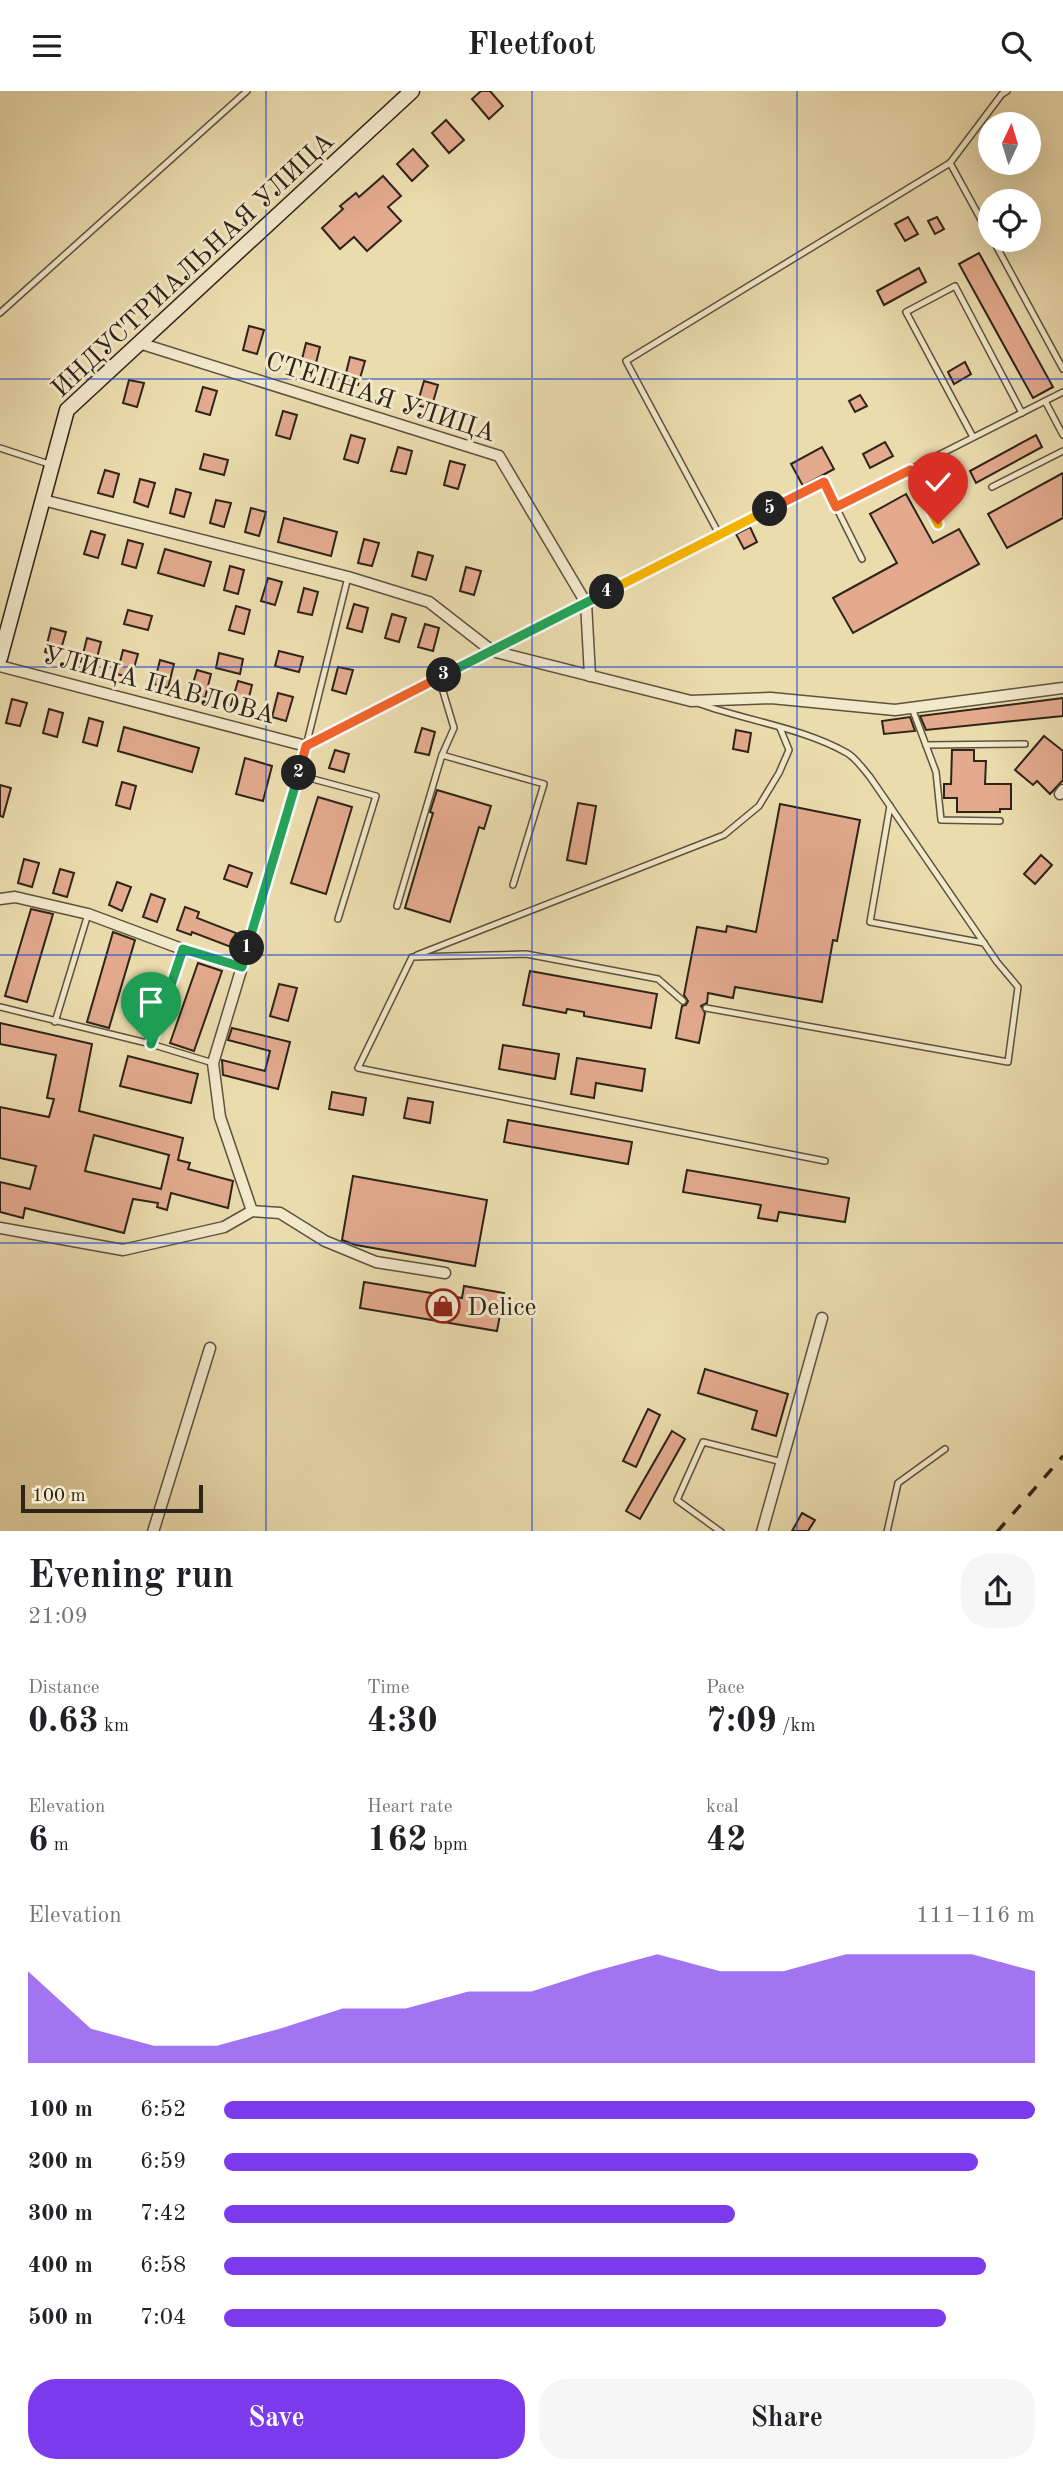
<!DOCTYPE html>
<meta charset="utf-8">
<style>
body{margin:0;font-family:"Old Standard TT",serif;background:#f6f6f6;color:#202124;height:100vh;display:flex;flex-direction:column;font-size:26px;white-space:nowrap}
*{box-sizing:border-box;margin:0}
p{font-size:23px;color:#757577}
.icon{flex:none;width:38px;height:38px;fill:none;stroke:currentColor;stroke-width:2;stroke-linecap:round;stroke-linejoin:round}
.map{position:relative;height:1440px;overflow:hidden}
.sheet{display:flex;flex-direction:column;background:#fff;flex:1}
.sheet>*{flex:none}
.needle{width:46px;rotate:4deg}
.fabs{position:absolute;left:978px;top:21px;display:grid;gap:14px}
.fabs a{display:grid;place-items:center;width:63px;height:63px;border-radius:50%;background:#fff;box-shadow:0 7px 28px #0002;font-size:35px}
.scale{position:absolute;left:21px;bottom:18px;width:182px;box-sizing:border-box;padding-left:7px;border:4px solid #2e2418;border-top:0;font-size:19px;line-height:24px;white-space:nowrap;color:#2e2418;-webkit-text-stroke:5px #f2e8ca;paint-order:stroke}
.pin{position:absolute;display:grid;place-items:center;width:60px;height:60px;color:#fff;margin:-72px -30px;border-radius:50% 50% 50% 0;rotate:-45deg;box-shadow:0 0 7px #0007}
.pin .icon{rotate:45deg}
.km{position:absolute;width:35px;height:35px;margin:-18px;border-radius:50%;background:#222;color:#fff;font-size:19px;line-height:35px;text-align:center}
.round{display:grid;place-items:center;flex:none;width:74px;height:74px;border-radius:28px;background:#f6f6f6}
.headline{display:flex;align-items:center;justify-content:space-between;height:119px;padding:0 28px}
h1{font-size:38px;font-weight:600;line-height:52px}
.stats{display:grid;grid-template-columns:repeat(3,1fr);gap:10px;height:119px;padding:7px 28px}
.stats div{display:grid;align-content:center}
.stats b{font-size:35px;font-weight:600}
.stats small{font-size:19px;font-weight:400}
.stats p{font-size:19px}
.chart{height:196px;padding:14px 28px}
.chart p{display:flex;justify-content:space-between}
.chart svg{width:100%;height:126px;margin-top:7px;fill:#7c3aed;opacity:.7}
.cta{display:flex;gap:14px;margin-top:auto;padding:14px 28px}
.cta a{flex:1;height:80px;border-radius:28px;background:#7c3aed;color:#fff;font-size:28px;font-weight:600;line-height:80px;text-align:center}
.cta a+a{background:#f6f6f6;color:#202124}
ul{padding:0 28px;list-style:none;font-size:23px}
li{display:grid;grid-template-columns:112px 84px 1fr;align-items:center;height:52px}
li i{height:18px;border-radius:9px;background:#7c3aed}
header{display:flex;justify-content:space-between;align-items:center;height:91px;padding:0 28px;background:#fff;font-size:32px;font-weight:600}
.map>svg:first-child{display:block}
</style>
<header><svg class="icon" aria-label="menu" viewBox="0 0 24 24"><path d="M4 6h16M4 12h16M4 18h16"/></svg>Fleetfoot<svg class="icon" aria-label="search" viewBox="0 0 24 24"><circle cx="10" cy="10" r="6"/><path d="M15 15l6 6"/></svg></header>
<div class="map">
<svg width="1063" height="1441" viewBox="0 0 1063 1441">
<rect width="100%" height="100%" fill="#ebdcae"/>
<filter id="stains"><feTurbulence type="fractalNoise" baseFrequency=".00286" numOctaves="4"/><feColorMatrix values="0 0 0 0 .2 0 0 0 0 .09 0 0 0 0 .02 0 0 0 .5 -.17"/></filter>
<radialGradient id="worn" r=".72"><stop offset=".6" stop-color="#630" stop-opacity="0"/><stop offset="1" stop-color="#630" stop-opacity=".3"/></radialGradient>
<!-- building -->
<g fill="#e3aa8e" stroke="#2e2418" stroke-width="2" fill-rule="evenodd">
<polygon points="481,0 490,0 503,15 489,28 472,8"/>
<polygon points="446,29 464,49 449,62 432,42"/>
<polygon points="413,58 428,75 412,90 397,73"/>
<polygon points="383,85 401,105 388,116 401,130 367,160 354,146 340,158 322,137 343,118 340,115 356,102 359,106"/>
<polygon points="908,126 918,143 905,150 895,133"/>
<polygon points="937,126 944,138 935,143 928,130"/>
<polygon points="979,162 1053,296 1033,307 959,173"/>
<polygon points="919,177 926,191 884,214 877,200"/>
<polygon points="249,235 264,239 257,263 243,259"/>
<polygon points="306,252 320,256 314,280 300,276"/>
<polygon points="350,266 365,270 358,294 344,290"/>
<polygon points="965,271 971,283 954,293 948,281"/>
<polygon points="129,289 144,292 137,316 123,312"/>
<polygon points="424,290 438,294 431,318 417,314"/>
<polygon points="203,296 217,300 210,324 196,320"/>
<polygon points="860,304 867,315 855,321 849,310"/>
<polygon points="283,320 297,324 290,348 276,344"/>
<polygon points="351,344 365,348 358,372 344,368"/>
<polygon points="1036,344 1042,356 976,392 970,380"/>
<polygon points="885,351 893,365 870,377 863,363"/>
<polygon points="398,356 412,360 406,383 391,380"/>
<polygon points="822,356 834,378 803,395 791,373"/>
<polygon points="204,363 228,369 224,384 200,378"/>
<polygon points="450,370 465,374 458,398 444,394"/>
<polygon points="105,379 119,383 113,406 98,402"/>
<polygon points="1063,382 1063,427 1007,457 988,423"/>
<polygon points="140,388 155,392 148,416 134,411"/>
<polygon points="176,398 191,402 184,426 170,422"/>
<polygon points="906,403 933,452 959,438 979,473 853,542 833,507 897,472 870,423"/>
<polygon points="216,409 231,412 224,436 210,432"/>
<polygon points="251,417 266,421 259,445 245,441"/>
<polygon points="284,427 337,441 331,465 278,451"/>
<polygon points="750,436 757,451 744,458 736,443"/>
<polygon points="91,440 105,444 98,467 84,463"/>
<polygon points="364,448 379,452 372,475 358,472"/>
<polygon points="128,449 143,453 136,477 122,473"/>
<polygon points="165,458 211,471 204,495 158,482"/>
<polygon points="418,461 433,465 426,489 412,485"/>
<polygon points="230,475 244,479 238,503 224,499"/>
<polygon points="466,476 481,480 474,504 460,500"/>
<polygon points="268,487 282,491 275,514 261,510"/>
<polygon points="304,497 318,501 312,524 298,521"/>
<polygon points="354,513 368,517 362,541 347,537"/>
<polygon points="236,515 250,519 244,543 229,539"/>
<polygon points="128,519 152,525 148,539 124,533"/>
<polygon points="392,523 406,527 399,551 385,547"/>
<polygon points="425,533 439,537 433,560 418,556"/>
<polygon points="51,537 66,541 59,565 45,561"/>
<polygon points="87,547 101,551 95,575 81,571"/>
<polygon points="123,559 138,563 131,587 117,583"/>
<polygon points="279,560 303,566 299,581 275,575"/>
<polygon points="219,562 243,568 240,583 216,577"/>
<polygon points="160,569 174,573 168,597 154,593"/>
<polygon points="338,576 353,579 346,603 332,599"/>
<polygon points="197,579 211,583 205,607 190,603"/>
<polygon points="238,590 252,594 246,618 231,614"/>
<polygon points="278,602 293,606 286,630 272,626"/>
<polygon points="1063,607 1063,625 926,639 920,625"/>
<polygon points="12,608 27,612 20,635 6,632"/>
<polygon points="49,618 63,622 57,646 43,642"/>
<polygon points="910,626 915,640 884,643 882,630"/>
<polygon points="89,627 103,631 97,655 83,651"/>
<polygon points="124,636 199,657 192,681 118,660"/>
<polygon points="422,637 435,641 429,664 415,661"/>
<polygon points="736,639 751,642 748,661 733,658"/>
<polygon points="1044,645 1063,660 1063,689 1050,703 1037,690 1033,694 1015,679"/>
<polygon points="335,659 349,663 344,681 329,677"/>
<polygon points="952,659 974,659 974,670 986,670 985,693 1011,693 1011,718 1000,718 1000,721 957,721 957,707 944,707 944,693 951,693"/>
<polygon points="245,667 272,675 263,710 236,703"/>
<polygon points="122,691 136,695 130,718 116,714"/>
<polygon points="0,694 11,697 3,726 0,725"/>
<polygon points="437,699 491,715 484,738 479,736 450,831 405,817 433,722 430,721"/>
<polygon points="318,706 352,716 326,803 291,792"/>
<polygon points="578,712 596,715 586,773 567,769"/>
<polygon points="780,713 860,729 837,850 833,849 822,911 735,896 733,907 708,902 707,912 701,915 705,922 699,952 676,947 682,915 686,914 688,910 684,904 697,836 726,841 727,835 756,841"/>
<polygon points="1041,764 1052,774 1035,793 1024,783"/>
<polygon points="24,768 39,772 32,796 18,792"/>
<polygon points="229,774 252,782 247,796 224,788"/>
<polygon points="60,778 74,782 67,806 53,802"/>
<polygon points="117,791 131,796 122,820 109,814"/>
<polygon points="151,803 165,808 157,831 143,826"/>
<polygon points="185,816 199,821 197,827 236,842 231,856 192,841 191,844 177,839"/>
<polygon points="31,818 53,823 27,911 5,905"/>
<polygon points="113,841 135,849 109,937 87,931"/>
<polygon points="198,872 222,880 194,960 170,952"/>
<polygon points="530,880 657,903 651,937 584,925 584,921 567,918 566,922 523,914"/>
<polygon points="279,893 297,897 288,930 270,925"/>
<path d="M0,932L92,953L79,1020L183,1047L178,1069L190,1072L188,1078L233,1090L228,1117L171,1102L167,1119L157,1116L158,1112L133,1108L124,1142L25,1117L23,1127L0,1121V1091L30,1098L36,1075L0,1067V1016L49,1026L54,1008L47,1007L56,964L0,953ZM94,1044L169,1064L161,1098L85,1080Z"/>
<polygon points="232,937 290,951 278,998 223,984 222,969 265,980 270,960 228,949"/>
<polygon points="503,954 559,963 555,988 499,978"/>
<polygon points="128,965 198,983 191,1012 120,995"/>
<polygon points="577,967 645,978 642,1000 596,992 594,1007 571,1003"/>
<polygon points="332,1001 366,1007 363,1024 329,1018"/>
<polygon points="408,1007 433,1011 430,1032 404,1027"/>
<polygon points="508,1029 632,1051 628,1073 504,1051"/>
<polygon points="687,1079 849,1107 845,1131 779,1121 777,1130 758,1127 761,1114 683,1101"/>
<polygon points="353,1085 487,1109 475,1175 356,1154 342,1149"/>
<polygon points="364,1191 462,1207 464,1195 504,1202 497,1240 360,1217"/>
<polygon points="705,1278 788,1303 776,1345 752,1338 757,1320 698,1302"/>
<polygon points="648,1318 660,1324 636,1376 623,1370"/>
<polygon points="672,1340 685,1348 640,1428 626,1420"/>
<polygon points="802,1422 815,1429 808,1440 792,1440"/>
</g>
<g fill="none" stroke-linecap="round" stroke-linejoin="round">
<defs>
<g id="lane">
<polyline points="950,72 990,145"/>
<polyline points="993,149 1063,278"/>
<polyline points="0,222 247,0"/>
<polyline points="1045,310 1063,344"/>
<polyline points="973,346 906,221 955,195 1022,322"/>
<polyline points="0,357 52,374"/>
<polyline points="910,379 938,433"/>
<polyline points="992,396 1063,360"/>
<polyline points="836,416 862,468"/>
<polyline points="719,443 824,391 836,416 1063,301"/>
<path d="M700,613C748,630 803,637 847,662C856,667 863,678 870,686L997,871L1018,896L1008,971L706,917"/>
<polyline points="912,617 936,681 941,729 1000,730"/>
<polyline points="926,654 1025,653"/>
<polyline points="306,655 719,443 626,270 950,72 1002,3 1007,0"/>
<polyline points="442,664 544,693 513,794"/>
<polyline points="298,684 376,705 338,828"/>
<polyline points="890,715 870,831 984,852"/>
<polyline points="397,815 442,664 454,637 439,587"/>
<polyline points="417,864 724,744 759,715 779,682 789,659 780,637"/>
<polyline points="242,875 306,655 348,486"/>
<polyline points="683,910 658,888 526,863 412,866 358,977 825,1070"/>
<polyline points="0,916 151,953 213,972"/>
<polyline points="55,931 88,823"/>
<polyline points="151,953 182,858"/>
<polyline points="721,1441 677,1409 703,1351 782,1371"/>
<polyline points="887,1441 898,1392 945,1358"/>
</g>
<g id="street">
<polyline points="139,252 499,365 586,512 590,585"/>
<polyline points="43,409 348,486 429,511 492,560 691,610 771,607 895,619 1063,597"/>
<polyline points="0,575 306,655"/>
<polyline points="1060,703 1063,699"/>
<polyline points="0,808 15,806 88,823 182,858 242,876 213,972 220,1026 252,1120"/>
<polyline points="0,1137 123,1159 224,1136 252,1120 280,1122 325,1150 376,1171 445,1182"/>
<polyline points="153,1441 210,1257"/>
<polyline points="762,1441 822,1227"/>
</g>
<polyline id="secondary" points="0,567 67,319 412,0"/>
</defs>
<!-- lane casing -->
<use href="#lane" stroke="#5d523e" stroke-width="8"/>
<!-- street casing -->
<use href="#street" stroke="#5d523e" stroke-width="13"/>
<!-- secondary casing -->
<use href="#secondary" stroke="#2e2418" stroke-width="17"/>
<!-- lane -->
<use href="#lane" stroke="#f2e8ca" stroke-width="5"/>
<!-- street -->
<use href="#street" stroke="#f2e8ca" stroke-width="10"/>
<!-- secondary -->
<use href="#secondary" stroke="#f2e8ca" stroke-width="14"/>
<!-- rail -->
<polyline stroke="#2e2418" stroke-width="3.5" stroke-dasharray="12 12" stroke-linecap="butt" points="997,1441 1063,1365"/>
</g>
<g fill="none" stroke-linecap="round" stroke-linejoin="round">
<defs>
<polyline id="split-1" points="151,953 183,858 242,876 247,857"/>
<polyline id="split-2" points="247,857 299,682"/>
<polyline id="split-3" points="299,682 306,655 444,584"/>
<polyline id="split-4" points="444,584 607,501"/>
<polyline id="split-5" points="607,501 770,418"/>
<polyline id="split-6" points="770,418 824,391 836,416 910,379 916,390"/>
<polyline id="split-7" points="916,390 938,433"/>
</defs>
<!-- split-1 casing -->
<use href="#split-1" stroke="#fff" stroke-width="14"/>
<!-- split-2 casing -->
<use href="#split-2" stroke="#fff" stroke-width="14"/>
<!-- split-3 casing -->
<use href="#split-3" stroke="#fff" stroke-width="14"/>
<!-- split-4 casing -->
<use href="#split-4" stroke="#fff" stroke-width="14"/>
<!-- split-5 casing -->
<use href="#split-5" stroke="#fff" stroke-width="14"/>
<!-- split-6 casing -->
<use href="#split-6" stroke="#fff" stroke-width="14"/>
<!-- split-7 casing -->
<use href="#split-7" stroke="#fff" stroke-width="14"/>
<!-- split-1 -->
<use href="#split-1" stroke="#22a559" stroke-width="9"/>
<!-- split-2 -->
<use href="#split-2" stroke="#22a559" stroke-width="9"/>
<!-- split-3 -->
<use href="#split-3" stroke="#f0652b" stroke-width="9"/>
<!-- split-4 -->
<use href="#split-4" stroke="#22a559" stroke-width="9"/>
<!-- split-5 -->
<use href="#split-5" stroke="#f5b400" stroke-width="9"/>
<!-- split-6 -->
<use href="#split-6" stroke="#f0652b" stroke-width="9"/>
<!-- split-7 -->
<use href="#split-7" stroke="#f5b400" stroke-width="9"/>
</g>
<!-- grid -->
<path fill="none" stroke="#1d4ed8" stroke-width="2" stroke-opacity="0.55" d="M266,0V1441M532,0V1441M797,0V1441M0,288H1063M0,576H1063M0,864H1063M0,1152H1063"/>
<!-- icons -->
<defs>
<symbol id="shop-ring" viewBox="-11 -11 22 22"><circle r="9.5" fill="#f2e8ca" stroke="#8f2418" stroke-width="1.5"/><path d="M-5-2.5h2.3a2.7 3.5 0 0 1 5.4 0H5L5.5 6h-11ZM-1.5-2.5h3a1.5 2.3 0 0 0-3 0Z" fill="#8f2418"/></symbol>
</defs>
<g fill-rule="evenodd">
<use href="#shop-ring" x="424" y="1196" width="38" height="38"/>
</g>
<g text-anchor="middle" stroke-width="6" stroke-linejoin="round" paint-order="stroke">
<!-- street labels -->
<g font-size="26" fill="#2e2418" stroke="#f2e8ca">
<text transform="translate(192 173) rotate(-43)" y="9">ИНДУСТРИАЛЬНАЯ УЛИЦА</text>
<text transform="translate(381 305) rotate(18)" y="9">СТЕПНАЯ УЛИЦА</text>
<text transform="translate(159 593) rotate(15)" y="9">УЛИЦА ПАВЛОВА</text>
</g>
<!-- poi labels -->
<g font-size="26" fill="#2e2418" stroke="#f2e8ca" text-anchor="start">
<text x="467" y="1224">Delice</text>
</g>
</g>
<rect width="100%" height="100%" filter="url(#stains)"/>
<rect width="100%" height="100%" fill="url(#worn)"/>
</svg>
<div class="fabs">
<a><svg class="needle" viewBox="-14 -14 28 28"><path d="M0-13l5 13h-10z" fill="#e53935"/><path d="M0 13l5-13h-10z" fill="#757577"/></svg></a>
<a><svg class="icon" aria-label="locate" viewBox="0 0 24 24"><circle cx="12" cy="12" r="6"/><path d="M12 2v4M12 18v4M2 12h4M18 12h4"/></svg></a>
</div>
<div class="scale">100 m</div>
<div class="pin" style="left:151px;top:953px;background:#1e9e55"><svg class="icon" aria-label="arrive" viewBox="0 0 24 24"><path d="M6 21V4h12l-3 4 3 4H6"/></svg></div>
<div class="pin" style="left:938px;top:433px;background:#d93025"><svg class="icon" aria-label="check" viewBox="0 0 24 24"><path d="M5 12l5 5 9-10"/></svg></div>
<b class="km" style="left:247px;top:857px">1</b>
<b class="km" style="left:299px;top:682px">2</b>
<b class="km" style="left:444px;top:584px">3</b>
<b class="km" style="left:607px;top:501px">4</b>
<b class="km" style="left:770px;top:418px">5</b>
</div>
<section class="sheet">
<div class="headline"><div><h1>Evening run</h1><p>21:09</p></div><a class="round"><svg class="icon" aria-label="share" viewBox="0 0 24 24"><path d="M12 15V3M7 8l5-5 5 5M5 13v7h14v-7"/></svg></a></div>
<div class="stats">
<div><p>Distance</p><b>0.63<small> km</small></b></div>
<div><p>Time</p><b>4:30</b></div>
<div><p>Pace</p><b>7:09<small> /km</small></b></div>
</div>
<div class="stats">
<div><p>Elevation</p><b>6<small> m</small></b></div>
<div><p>Heart rate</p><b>162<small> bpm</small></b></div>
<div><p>kcal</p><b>42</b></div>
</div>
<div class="chart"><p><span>Elevation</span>111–116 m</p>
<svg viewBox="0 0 160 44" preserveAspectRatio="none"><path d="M0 44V12L10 32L20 38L30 38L40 32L50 25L60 25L70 19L80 19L90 12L100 6L110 12L120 12L130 6L140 6L150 6L160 12V44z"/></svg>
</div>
<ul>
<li><b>100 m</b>6:52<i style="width:100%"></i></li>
<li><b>200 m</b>6:59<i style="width:93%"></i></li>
<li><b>300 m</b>7:42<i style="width:63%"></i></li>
<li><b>400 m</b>6:58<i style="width:94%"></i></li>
<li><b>500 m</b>7:04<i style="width:89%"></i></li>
</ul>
<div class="cta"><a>Save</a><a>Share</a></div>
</section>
